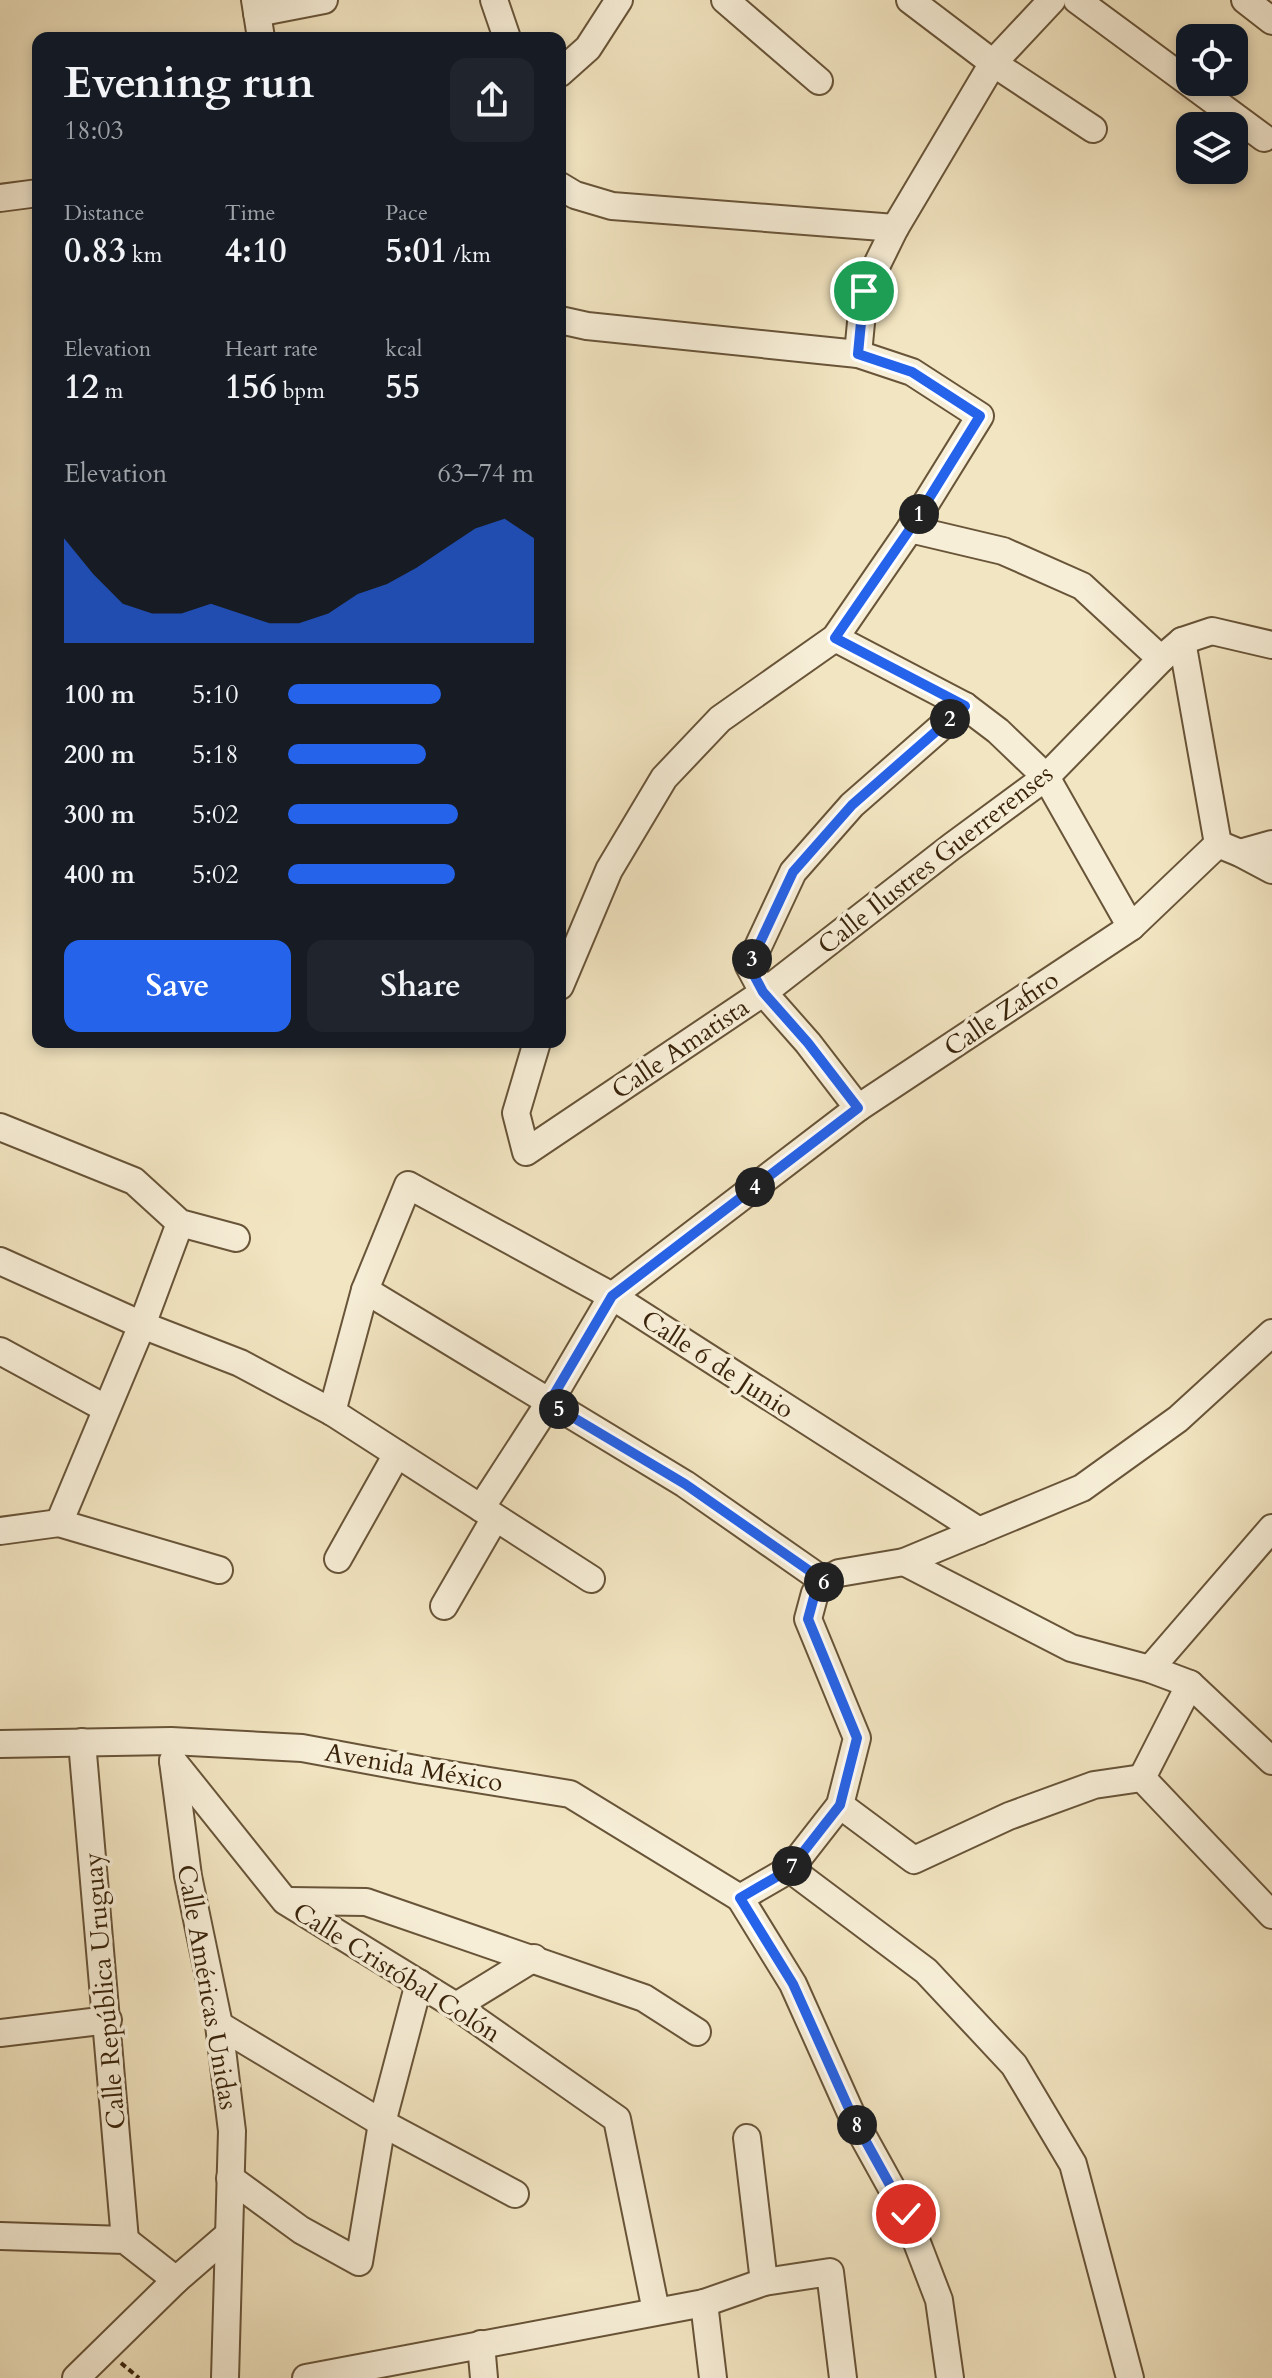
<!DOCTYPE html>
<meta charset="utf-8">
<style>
body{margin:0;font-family:Cardo,serif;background:#20242c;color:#f1f3f6;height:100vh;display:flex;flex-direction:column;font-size:30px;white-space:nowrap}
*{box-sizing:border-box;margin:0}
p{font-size:26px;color:#9ea1a6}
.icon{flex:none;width:44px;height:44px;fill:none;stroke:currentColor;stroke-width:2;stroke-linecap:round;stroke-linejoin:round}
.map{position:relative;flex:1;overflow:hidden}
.panel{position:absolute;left:32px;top:32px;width:534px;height:1016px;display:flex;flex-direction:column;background:#171b24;border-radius:16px;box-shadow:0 4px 12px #0003}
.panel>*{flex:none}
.fabs{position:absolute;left:1176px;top:24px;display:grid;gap:16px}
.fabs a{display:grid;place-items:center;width:72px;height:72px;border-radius:16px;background:#171b24;box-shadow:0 4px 12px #0003;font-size:40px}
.pin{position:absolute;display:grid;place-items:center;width:68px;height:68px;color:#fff;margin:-34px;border:4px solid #fff;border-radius:50%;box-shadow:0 2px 8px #0007}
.km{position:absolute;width:40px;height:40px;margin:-20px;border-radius:50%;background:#222;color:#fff;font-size:22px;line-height:40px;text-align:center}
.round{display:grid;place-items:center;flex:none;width:84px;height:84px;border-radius:16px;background:#20242c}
.headline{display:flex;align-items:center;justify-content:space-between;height:136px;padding:0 32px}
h1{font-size:44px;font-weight:600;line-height:60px}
.metrics{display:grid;grid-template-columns:repeat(3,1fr);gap:12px;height:136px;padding:8px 32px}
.metrics div{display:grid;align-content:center}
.metrics b{font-size:34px;font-weight:600}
.metrics small{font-size:22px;font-weight:400}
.metrics p{font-size:22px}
.chart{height:224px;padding:16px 32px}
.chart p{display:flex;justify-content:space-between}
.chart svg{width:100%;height:144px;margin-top:8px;fill:#2563eb;opacity:.7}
.cta{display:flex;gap:16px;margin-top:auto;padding:16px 32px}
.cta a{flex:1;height:92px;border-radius:16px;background:#2563eb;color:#fff;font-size:32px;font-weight:600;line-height:92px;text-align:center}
.cta a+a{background:#20242c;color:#f1f3f6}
ul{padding:0 32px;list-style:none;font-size:26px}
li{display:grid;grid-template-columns:128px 96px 1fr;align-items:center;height:60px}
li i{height:20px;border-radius:10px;background:#2563eb}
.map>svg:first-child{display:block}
</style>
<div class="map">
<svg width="1272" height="2378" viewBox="0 0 1272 2378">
<rect width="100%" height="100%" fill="#f2e5c1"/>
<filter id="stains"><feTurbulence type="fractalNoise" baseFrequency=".0025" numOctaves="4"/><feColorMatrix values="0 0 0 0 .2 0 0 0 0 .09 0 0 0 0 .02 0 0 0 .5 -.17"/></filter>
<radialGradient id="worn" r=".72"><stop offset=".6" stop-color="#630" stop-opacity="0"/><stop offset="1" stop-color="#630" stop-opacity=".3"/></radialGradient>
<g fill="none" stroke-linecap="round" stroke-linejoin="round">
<defs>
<g id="minor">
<polyline points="255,0 261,38"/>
<polyline points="494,0 507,38"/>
<polyline points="725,0 819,81"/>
<polyline points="910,0 993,63 1093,129"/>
<polyline points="1077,0 1264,138"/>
<polyline points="1245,0 1272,21"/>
<polyline points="257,13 324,0"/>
<polyline points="560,73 588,48 619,0"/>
<polyline points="560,186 575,195 612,206 895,228"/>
<polyline points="0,198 38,193"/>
<polyline points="560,320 587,326 858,354 912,372 980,416 910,529 835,638 720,719 664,778 609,870 560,986"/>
<polyline points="858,354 864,291 895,228 993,63 1052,0"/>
<polyline points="910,529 1003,551 1082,586 1161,659"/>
<polyline points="835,638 965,706 998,731 1046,777 1131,927"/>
<polyline points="1182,641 1218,844"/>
<polyline points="1218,844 1240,853 1272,870"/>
<polyline points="1240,853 1272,844"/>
<polyline points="537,1042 516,1113 526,1152 767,990 951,847 1046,777 1161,659 1182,641 1212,631 1272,645"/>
<polyline points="858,1108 808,1043 763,992 749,966 793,872 852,805 965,706"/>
<polyline points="0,1127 134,1181 180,1223 236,1238"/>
<polyline points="0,1261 142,1325 240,1363 332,1412 591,1579"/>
<polyline points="365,1290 685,1484 824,1581"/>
<polyline points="0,1351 105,1408"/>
<polyline points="332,1412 365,1290 408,1185 612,1296 979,1531"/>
<polyline points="481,1508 549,1403 612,1296 858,1108 1131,927 1218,844"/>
<polyline points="59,1523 142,1325 180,1223"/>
<polyline points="0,1531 59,1523 219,1570"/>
<polyline points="338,1559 397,1454"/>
<polyline points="904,1562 1071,1648 1150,1669 1190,1684 1272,1761"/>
<polyline points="444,1606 495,1518"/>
<polyline points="1150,1669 1272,1528"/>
<polyline points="1190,1684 1142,1778 1272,1915"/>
<polyline points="82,1742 125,2240"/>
<polyline points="0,1744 171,1741 302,1748 421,1770 570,1794 740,1898 790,1869 840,1805 857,1738 808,1619 815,1593 824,1581 839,1573 904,1562 1082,1488 1178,1419 1272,1333"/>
<polyline points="173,1761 285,1901 456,2006 617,2119 656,2311"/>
<polyline points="173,1761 188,1876 219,2025 232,2131 225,2378"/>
<polyline points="840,1805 914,1860 1009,1816 1094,1785 1142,1778"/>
<polyline points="790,1869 926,1971 1014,2065 1073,2164 1130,2378"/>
<polyline points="740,1898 793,1984 854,2120 906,2214 939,2300 950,2378"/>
<polyline points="289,1901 366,1902 644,1998 697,2032"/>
<polyline points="456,2006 534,1958"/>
<polyline points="219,2025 382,2123 515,2194"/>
<polyline points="0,2033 108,2020"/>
<polyline points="747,2138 764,2282"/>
<polyline points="230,2178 301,2230 359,2262 382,2123 419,1983"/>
<polyline points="0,2236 125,2240 176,2280"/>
<polyline points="704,2303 713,2378"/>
<polyline points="481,2344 484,2378"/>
<polyline points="76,2378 176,2280 228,2235"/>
<polyline points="306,2378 704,2303 764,2282 830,2272 843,2378"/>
</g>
</defs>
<!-- minor casing -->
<use href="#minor" stroke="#685438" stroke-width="30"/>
<!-- path -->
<polyline stroke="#3a240b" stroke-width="4" stroke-dasharray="6 4" stroke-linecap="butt" points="121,2363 139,2378"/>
<!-- minor -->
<use href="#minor" stroke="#f7eed7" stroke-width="26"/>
</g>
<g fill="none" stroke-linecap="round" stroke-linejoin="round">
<defs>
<polyline id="route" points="864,291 858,354 912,372 980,416 910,529 835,638 965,706 852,805 793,872 749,966 763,992 808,1043 858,1108 612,1296 549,1403 685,1484 824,1581 815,1593 808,1619 857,1738 840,1805 790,1869 740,1898 793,1984 854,2120 906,2214"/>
</defs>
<!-- route casing -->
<use href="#route" stroke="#fff" stroke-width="16"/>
<!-- route -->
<use href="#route" stroke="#2563eb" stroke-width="10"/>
</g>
<g text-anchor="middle" stroke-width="7" stroke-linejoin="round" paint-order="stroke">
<!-- street labels -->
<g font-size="26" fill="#3a240b" stroke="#f7eed7">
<text transform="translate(935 859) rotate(-38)" y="9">Calle Ilustres Guerrerenses</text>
<text transform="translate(1001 1013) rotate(-34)" y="9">Calle Zafiro</text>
<text transform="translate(680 1048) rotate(-34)" y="9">Calle Amatista</text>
<text transform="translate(718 1364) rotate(33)" y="9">Calle 6 de Junio</text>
<text transform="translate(414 1767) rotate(10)" y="9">Avenida México</text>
<text transform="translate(397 1972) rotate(32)" y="9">Calle Cristóbal Colón</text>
<text transform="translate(208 1987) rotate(80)" y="9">Calle Américas Unidas</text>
<text transform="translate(104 1991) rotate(-95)" y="9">Calle República Uruguay</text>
</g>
</g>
<rect width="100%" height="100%" filter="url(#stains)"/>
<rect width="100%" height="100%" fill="url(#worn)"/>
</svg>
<div class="fabs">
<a><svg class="icon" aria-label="locate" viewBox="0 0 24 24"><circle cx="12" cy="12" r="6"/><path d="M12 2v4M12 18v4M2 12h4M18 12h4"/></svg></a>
<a><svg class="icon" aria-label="layers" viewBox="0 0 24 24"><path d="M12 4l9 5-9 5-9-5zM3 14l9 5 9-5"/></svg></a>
</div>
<div class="pin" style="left:864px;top:291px;background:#1e9e55"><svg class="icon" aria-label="arrive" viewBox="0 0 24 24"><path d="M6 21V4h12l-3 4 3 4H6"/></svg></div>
<div class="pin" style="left:906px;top:2214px;background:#d93025"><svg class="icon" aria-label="check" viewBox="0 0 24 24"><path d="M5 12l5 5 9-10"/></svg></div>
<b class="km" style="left:919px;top:514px">1</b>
<b class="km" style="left:950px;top:719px">2</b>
<b class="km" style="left:752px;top:959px">3</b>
<b class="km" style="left:755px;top:1187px">4</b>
<b class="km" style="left:559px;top:1409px">5</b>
<b class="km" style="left:824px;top:1582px">6</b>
<b class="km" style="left:792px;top:1866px">7</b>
<b class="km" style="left:857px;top:2125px">8</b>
<section class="panel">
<div class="headline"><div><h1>Evening run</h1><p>18:03</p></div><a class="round"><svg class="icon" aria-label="share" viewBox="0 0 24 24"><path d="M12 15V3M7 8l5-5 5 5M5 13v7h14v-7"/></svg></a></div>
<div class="metrics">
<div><p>Distance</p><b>0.83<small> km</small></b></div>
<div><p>Time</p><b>4:10</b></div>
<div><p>Pace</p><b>5:01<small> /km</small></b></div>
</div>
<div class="metrics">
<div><p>Elevation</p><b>12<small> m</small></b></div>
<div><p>Heart rate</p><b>156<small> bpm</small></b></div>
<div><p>kcal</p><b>55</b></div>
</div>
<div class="chart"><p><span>Elevation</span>63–74 m</p>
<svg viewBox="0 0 160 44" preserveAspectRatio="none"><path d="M0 44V12L10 23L20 32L30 35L40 35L50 32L60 35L70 38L80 38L90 35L100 29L110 26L120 21L130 15L140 9L150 6L160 12V44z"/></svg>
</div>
<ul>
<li><b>100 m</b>5:10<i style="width:62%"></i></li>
<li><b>200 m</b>5:18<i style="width:56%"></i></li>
<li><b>300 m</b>5:02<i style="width:69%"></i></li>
<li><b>400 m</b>5:02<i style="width:68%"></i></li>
</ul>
<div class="cta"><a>Save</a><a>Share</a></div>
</section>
</div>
